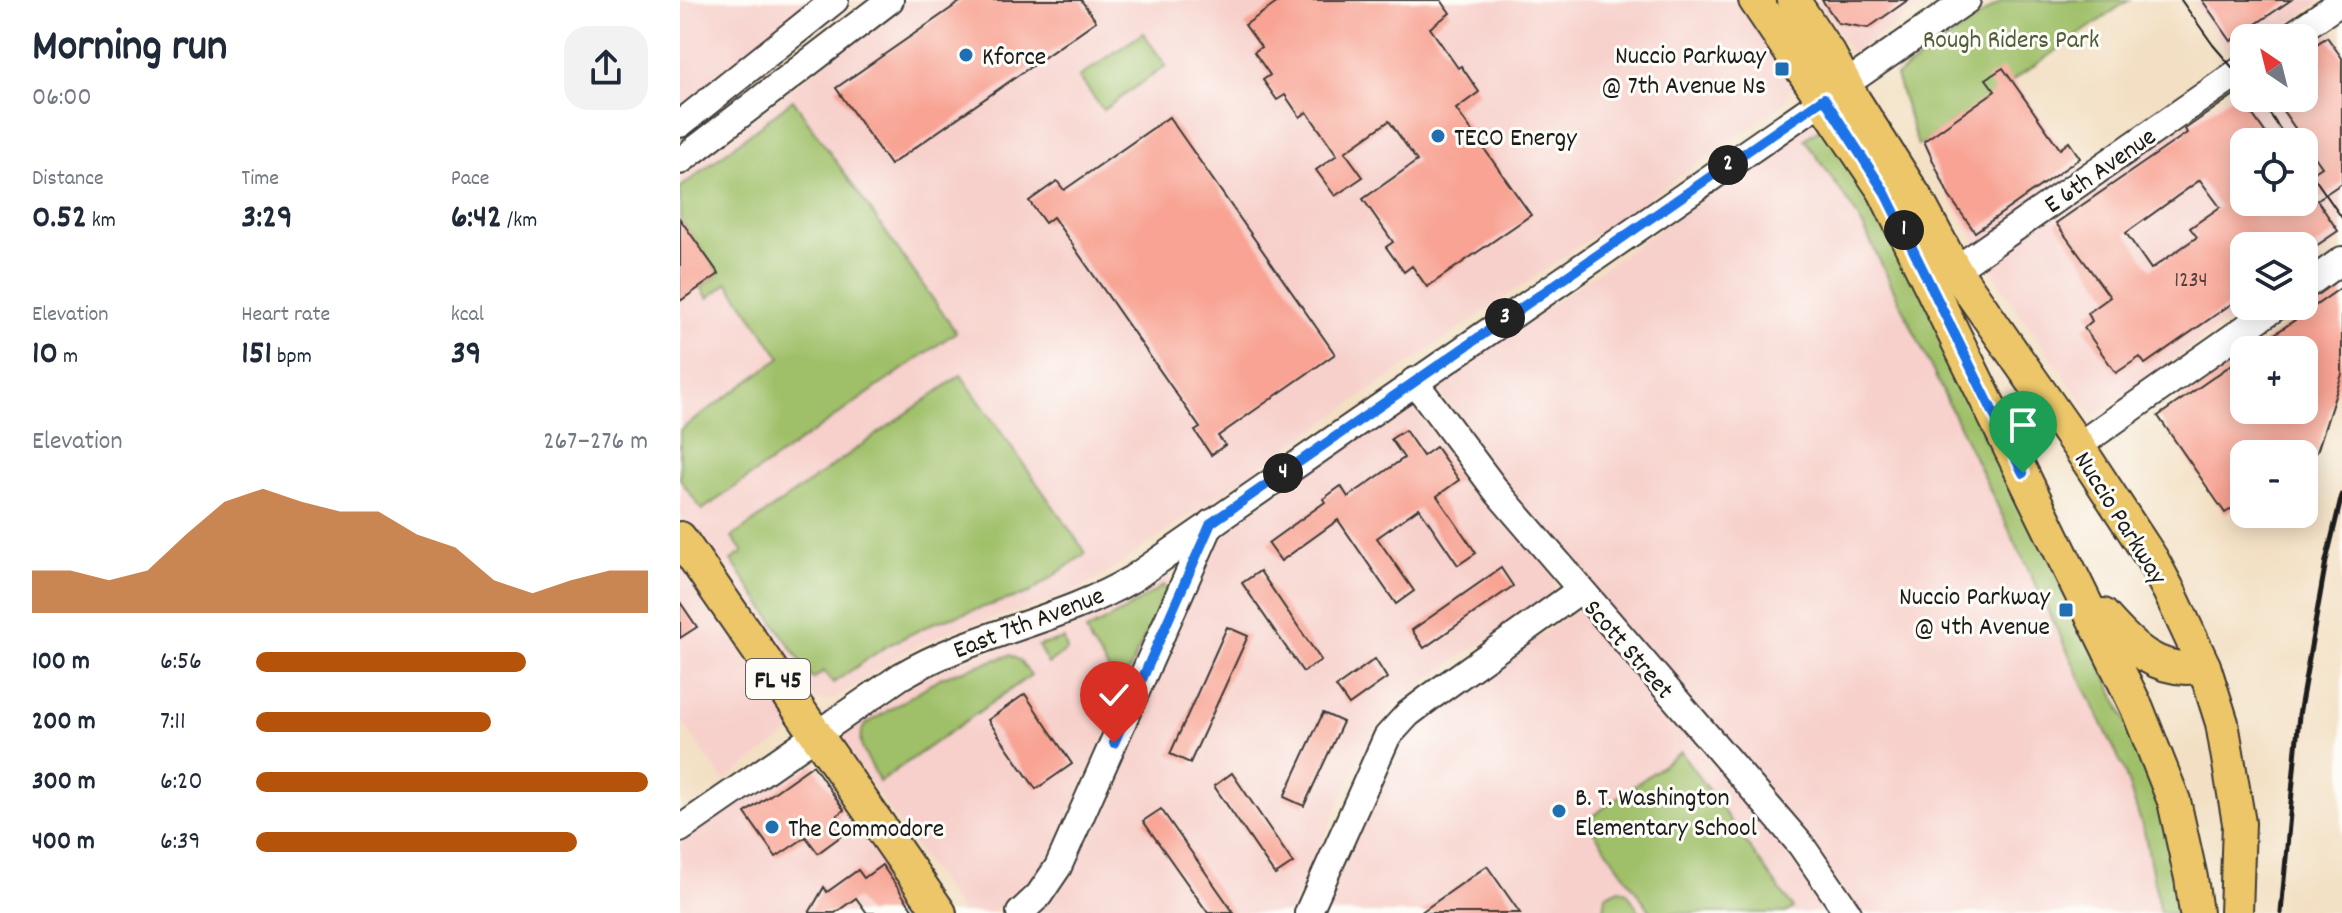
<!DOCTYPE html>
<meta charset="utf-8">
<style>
body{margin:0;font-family:Dekko,sans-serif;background:#f2f2f3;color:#1f2937;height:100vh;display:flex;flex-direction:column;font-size:30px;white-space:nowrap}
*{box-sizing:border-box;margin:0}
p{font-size:26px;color:#747a83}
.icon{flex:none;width:44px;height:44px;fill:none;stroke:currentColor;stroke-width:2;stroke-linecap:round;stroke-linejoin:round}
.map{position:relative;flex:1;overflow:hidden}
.panel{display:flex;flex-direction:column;background:#fff;width:680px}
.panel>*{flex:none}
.needle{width:52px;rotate:325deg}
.controls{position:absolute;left:1550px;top:24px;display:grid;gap:16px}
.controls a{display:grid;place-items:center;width:88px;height:88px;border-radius:16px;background:#fff;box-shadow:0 4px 20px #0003;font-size:40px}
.pin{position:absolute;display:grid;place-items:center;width:68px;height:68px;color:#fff;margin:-82px -34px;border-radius:50% 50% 50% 0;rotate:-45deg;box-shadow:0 0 8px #0007}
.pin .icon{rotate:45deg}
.km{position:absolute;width:40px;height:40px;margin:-20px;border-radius:50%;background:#222;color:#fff;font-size:22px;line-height:40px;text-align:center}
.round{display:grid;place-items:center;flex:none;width:84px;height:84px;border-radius:24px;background:#f2f2f3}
.head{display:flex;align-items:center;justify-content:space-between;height:136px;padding:0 32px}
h1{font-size:44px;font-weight:800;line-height:60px}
.metrics{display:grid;grid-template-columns:repeat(3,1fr);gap:12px;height:136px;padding:8px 32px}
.metrics div{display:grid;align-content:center}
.metrics b{font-size:34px;font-weight:800}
.metrics small{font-size:22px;font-weight:400}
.metrics p{font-size:22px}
.chart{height:224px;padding:16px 32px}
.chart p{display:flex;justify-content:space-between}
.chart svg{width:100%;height:144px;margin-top:8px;fill:#b45309;opacity:.7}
ul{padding:0 32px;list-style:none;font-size:26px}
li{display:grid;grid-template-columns:128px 96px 1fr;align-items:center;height:60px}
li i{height:20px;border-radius:10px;background:#b45309}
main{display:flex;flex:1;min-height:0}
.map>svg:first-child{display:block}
</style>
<main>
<section class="panel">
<div class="head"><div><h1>Morning run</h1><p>06:00</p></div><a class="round"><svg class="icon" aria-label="share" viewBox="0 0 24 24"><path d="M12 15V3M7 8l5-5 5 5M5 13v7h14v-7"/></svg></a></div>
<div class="metrics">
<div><p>Distance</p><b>0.52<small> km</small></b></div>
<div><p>Time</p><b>3:29</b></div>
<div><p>Pace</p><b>6:42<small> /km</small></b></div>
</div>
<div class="metrics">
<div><p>Elevation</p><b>10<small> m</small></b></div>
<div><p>Heart rate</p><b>151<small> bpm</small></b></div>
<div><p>kcal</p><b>39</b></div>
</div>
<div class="chart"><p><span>Elevation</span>267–276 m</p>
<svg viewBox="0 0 160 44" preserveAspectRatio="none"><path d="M0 44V31L10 31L20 34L30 31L40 20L50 10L60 6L70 10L80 13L90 13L100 20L110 24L120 34L130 38L140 34L150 31L160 31V44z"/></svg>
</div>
<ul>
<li><b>100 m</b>6:56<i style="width:69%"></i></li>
<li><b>200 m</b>7:11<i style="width:60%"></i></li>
<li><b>300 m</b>6:20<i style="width:100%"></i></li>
<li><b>400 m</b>6:39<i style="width:82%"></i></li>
</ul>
</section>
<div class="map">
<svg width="1662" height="913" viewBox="0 0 1662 913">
<rect width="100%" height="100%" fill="#fdfcf7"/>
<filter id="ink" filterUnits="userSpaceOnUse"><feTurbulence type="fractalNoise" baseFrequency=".0125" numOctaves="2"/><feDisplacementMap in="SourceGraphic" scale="16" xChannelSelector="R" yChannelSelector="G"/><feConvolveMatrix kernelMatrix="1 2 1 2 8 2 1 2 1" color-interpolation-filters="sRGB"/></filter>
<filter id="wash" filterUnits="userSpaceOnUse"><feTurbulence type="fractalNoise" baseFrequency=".006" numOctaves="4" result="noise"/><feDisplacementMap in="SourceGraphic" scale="32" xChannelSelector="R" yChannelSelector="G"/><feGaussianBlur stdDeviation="1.8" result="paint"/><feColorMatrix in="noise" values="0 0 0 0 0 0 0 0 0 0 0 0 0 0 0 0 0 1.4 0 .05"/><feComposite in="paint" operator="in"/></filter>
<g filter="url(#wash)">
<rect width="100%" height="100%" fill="#f3e0c4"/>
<!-- built -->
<g fill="#f7d0cb" fill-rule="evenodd">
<polygon points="0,0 148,0 0,121"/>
<polygon points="226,0 1059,0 1111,81 1111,88 1105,101 1098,108 421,577 395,591 367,602 269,632 243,643 221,654 155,699 139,701 125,693 0,513 0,176"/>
<polygon points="1136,0 1250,0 1172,54"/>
<polygon points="1512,0 1642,0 1587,38 1564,38 1564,54 1554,61"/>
<path d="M1649,26L1662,46V240L1624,267V246H1564V306H1569L1413,416L1328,297L1238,146L1333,78L1411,187L1564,84V98H1624V43ZM1564,142H1624V202H1564Z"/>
<polygon points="1139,122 1266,341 1506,913 1179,913 826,487 759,390 764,379 1131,124"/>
<polygon points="726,405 736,411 767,451 854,549 875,577 874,589 871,594 725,696 707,714 679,758 610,913 355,913 540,537 553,524"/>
<polygon points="0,561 112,725 107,735 44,781 0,719"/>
<polygon points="481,576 487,576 492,585 375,847 350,886 312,913 282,913 167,750 165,735 168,728 232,683 272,664 404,621"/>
<polygon points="899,612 904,613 1106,843 1156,913 641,913 716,747 729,731 890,614"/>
<polygon points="125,756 133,758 243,913 8,913 0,902 0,842"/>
</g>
<!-- green -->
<g fill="#9fbf67" stroke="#5e6e42" stroke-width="2">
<polygon points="1323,0 1449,0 1238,146 1216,76"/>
<polygon points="463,33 486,66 423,110 399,77"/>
<polygon points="113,100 276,332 22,510 0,479 0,430 101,358 48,283 28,298 21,287 39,274 0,219 0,188"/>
<polygon points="1145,125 1193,191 1388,591 1484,807 1506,913 1480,913 1465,835 1443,767 1186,232 1175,212 1125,139"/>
<polygon points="281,375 406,553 349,593 253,623 205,647 153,683 144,671 133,679 51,560 63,552 52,537"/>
<polygon points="484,585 486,590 443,684 437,682 411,643 406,631 444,611"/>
<polygon points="384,639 387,650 368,664 358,646"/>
<path d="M330,655L340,661L351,675L199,782C193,761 171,746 185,725L262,677Z"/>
<polygon points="1001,752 1113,908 1106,913 972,913 906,821"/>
<polygon points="940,889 947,892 960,913 926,913 924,910 926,895"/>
</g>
<g id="blocks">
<!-- building -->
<g fill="#f8a393" fill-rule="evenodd">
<polygon points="283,0 401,0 416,21 210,165 156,88"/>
<polygon points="601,0 761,0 770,13 750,28 778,68 781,66 799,92 776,109 851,215 747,287 732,266 724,272 706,247 713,242 683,199 737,161 709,121 665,152 683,177 655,196 636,170 657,155 627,112 620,117 605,95 597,100 583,80 590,75 574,52 581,47 565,25"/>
<polygon points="1142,0 1228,0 1188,28 1158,23"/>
<polygon points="1522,0 1611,0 1551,41"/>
<path d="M1647,37L1662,58V183L1637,200L1658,231L1624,254V246H1564V295L1465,364L1460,357L1436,373L1404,328L1412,321L1408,313L1430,297L1376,223L1507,133L1505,129L1557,93L1592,142H1564V202H1624V179L1642,167L1594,98H1624V53ZM1520,180L1540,207L1510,228L1517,237L1471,269L1446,233Z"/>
<polygon points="1323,68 1380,149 1389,142 1400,158 1295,232 1269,196 1244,141 1315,91 1306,79"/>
<polygon points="489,117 655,354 538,436 545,445 531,455 515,431 520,428 373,217 365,223 349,201 377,181 384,190"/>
<polygon points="0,219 39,274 0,301"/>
<polygon points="1662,287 1662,374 1637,452 1624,460 1624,454 1564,454 1564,501 1545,513 1478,416 1564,356 1564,410 1624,410 1624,350 1572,350"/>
<polygon points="725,430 743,456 756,447 779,480 757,496 796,553 778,565 739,508 697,538 734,591 716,604 658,520 601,561 588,543 645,502 643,499 661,486 668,497 724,458 711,439"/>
<polygon points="821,568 833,586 744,648 732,630"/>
<polygon points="580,571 641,660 623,672 562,583"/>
<polygon points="0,602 17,627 0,638"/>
<polygon points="547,627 568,636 510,763 490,754"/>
<polygon points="695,659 707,678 669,705 656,687"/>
<polygon points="345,694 392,764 356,789 308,720"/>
<polygon points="643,713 663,722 624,806 604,797"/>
<polygon points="133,765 164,810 157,815 168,831 138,853 126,837 96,857 65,813"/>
<polygon points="552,773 613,863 595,875 534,786"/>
<polygon points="481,809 554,913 528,913 463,821"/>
<polygon points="202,865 235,913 187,913 176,898 155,913 129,913 144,887 147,892 178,870 184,878"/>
<polygon points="807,866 840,913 740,913"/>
</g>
</g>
</g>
<g filter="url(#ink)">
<use href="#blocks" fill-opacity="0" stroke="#3c3935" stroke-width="2"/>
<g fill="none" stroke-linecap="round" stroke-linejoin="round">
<defs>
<g id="minor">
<polyline points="1608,38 1662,1"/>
<polyline points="0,124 155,0"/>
<polyline points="0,161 210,0"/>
<polyline points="1275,270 1564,68"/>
<polyline points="1624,287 1662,260"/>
<polyline points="734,381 818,493 1121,845 1168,913"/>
<polyline points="1398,446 1597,306"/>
<path d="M0,829L221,676C294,633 379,622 452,579L1287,0"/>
<polyline points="340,913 359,895 378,867 531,523"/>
<polyline points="628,913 707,737 728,714 749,698 900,590"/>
</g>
<g id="major">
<polyline points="1075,0 1204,191 1457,708 1494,801 1511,878 1516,913"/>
<polyline points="1113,0 1151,57 1174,100 1238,201 1275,270 1398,446 1472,559 1489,591 1524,666 1542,723 1559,823 1556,913"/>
<polyline points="0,538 260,913"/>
<path d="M1423,615C1451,647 1479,676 1524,666"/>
</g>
</defs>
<!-- minor casing -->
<use href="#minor" stroke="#3c3935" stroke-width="30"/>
<!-- major casing -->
<use href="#major" stroke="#3c3935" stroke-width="36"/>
<!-- minor -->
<use href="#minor" stroke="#fff" stroke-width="26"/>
<!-- major -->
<use href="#major" stroke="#ecc669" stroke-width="32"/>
<!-- tram -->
<g stroke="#1c1c1c" stroke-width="2">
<polyline points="1501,0 1533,45 1564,81"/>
<polyline points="1579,98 1609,142"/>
<polyline points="1624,163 1662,218"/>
</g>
<!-- rail -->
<polyline stroke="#1c1c1c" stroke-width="5" points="1601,913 1619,715 1646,561 1662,495"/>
</g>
</g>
<g fill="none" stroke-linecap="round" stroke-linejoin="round" filter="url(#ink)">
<defs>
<polyline id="route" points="434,743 531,523 1144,98 1204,191 1343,473"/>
</defs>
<!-- route casing -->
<use href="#route" stroke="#fff" stroke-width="16"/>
<!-- route -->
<use href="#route" stroke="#1a73e8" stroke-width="10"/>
</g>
<!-- markers -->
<g fill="#1f6fb2" stroke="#fdfcf7" stroke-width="3">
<circle cx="286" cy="55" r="8"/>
<rect x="1094" y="61" width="16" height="16" rx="4"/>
<circle cx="758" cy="136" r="8"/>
<rect x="1378" y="602" width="16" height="16" rx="4"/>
<circle cx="879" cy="811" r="8"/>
<circle cx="92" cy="827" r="8"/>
</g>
<g text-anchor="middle" stroke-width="6" stroke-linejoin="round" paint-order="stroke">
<!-- number labels -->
<g font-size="22" fill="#533e3a">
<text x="1511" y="286">1234</text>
</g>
<!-- shield labels -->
<rect fill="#fdfcf7" stroke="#605f5e" stroke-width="2" x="66" y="659" width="64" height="40" rx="6"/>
<g font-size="24" font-weight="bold" fill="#1c1c1c">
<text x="98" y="687">FL 45</text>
</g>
<!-- park labels -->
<g font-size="26" fill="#505d3a" stroke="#fdfcf7">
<text x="1331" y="47">Rough Riders Park</text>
</g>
<!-- poi labels -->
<g font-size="26" fill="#1c1c1c" stroke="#fdfcf7" text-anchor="start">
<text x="1086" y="63" text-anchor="end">Nuccio Parkway<tspan x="1086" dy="30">@ 7th Avenue Ns</tspan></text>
<text x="302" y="64">Kforce</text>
<text x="774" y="145">TECO Energy</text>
<text x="1370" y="604" text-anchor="end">Nuccio Parkway<tspan x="1370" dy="30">@ 4th Avenue</tspan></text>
<text x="895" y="805">B. T. Washington<tspan x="895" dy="30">Elementary School</tspan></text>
<text x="108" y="836">The Commodore</text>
</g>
<!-- street labels -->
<g font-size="26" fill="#1c1c1c" stroke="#fdfcf7">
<text transform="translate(1419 169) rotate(-35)" y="9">E 6th Avenue</text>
<text transform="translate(1442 517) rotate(58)" y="9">Nuccio Parkway</text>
<text transform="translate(348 621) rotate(-21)" y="9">East 7th Avenue</text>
<text transform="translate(950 648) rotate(49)" y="9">Scott Street</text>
</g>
</g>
</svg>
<div class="controls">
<a><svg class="needle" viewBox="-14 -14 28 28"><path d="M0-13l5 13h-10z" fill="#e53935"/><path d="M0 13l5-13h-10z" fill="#747a83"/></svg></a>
<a><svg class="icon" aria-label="locate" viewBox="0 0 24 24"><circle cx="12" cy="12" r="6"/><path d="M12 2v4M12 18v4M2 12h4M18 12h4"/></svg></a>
<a><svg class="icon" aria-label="layers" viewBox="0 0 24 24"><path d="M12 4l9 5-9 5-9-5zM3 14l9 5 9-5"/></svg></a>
<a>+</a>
<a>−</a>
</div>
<div class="pin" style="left:1343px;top:473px;background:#1e9e55"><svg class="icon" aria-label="arrive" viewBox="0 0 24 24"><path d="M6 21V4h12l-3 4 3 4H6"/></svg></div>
<div class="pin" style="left:434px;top:743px;background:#d93025"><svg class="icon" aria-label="check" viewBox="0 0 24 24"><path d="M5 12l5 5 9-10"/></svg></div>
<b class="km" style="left:1224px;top:230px">1</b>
<b class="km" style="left:1048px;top:165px">2</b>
<b class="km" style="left:825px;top:318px">3</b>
<b class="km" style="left:603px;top:473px">4</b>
</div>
</main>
